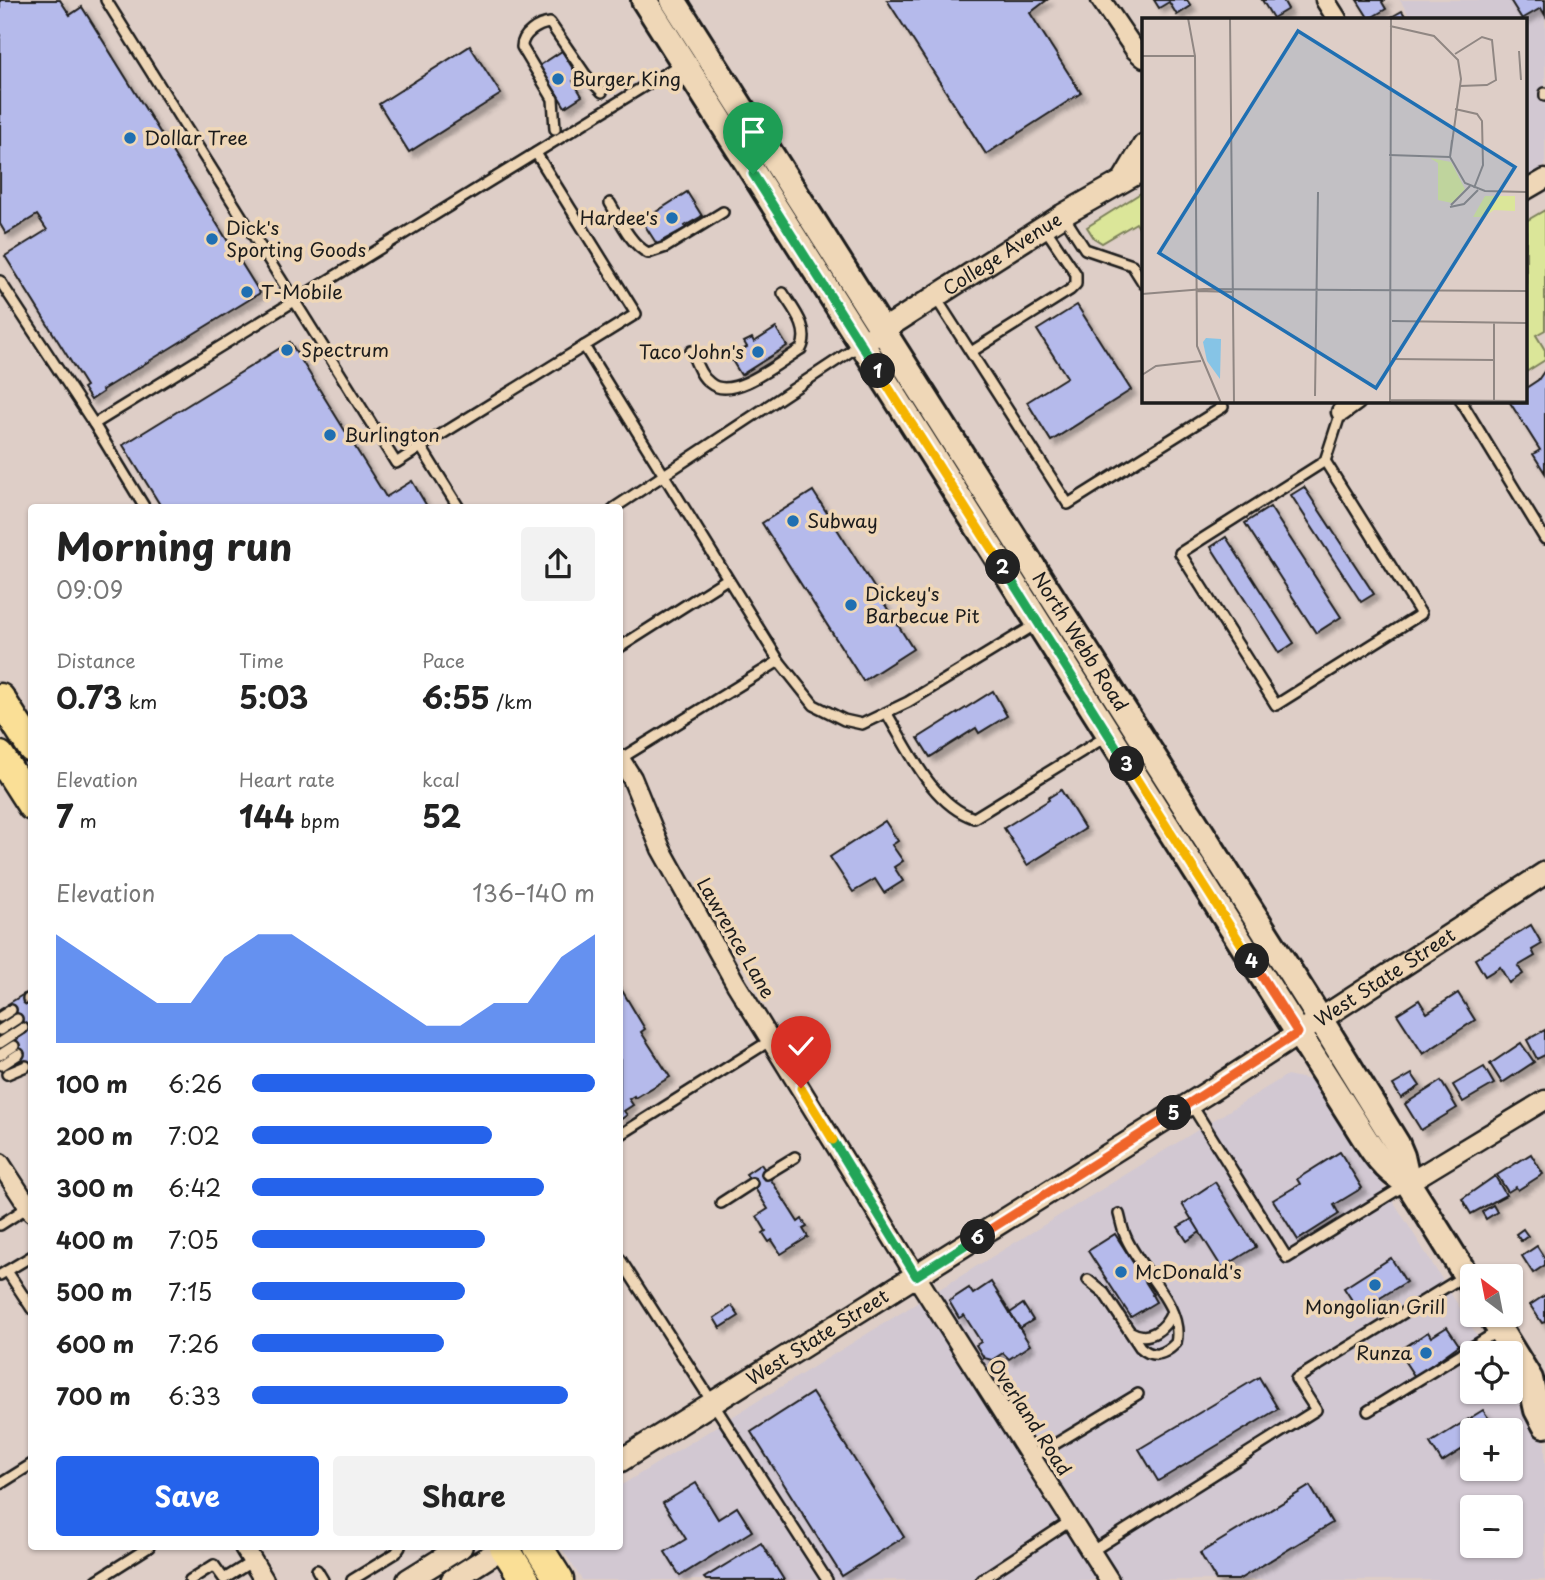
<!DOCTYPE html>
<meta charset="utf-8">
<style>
body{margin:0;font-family:"Playpen Sans",sans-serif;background:#f2f2f2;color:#222;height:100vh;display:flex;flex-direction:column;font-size:26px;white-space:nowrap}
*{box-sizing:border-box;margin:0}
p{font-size:23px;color:#767676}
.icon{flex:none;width:38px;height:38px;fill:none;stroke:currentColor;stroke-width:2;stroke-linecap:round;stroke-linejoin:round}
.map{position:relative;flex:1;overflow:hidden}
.panel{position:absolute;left:28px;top:504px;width:595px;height:1046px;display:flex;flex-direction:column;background:#fff;border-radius:7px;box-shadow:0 2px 5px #0004}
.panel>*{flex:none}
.needle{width:46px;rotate:328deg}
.fabs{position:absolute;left:1460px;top:1264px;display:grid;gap:14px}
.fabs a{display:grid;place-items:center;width:63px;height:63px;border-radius:7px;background:#fff;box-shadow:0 2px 5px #0004;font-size:35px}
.pin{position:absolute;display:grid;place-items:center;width:60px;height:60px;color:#fff;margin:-72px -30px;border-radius:50% 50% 50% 0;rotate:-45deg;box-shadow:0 0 7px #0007}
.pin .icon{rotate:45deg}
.km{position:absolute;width:35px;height:35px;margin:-18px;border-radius:50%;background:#222;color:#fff;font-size:19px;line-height:35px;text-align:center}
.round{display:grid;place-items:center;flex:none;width:74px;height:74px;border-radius:7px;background:#f2f2f2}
.overview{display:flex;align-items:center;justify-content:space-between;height:119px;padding:0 28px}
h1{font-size:38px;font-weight:700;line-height:52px}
.metrics{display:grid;grid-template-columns:repeat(3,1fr);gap:10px;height:119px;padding:7px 28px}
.metrics div{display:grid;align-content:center}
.metrics b{font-size:30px;font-weight:700}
.metrics small{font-size:19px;font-weight:400}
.metrics p{font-size:19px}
.chart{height:196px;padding:14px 28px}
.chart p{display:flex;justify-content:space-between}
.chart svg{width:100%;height:126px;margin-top:7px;fill:#2563eb;opacity:.7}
.button{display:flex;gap:14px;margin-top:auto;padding:14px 28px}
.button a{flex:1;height:80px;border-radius:7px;background:#2563eb;color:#fff;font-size:28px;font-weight:700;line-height:80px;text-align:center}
.button a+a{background:#f2f2f2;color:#222}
ul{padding:0 28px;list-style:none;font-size:23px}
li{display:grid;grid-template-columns:112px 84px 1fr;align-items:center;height:52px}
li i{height:18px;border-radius:9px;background:#2563eb}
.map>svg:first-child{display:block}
</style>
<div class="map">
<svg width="1545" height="1580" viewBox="0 0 1545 1580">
<defs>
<filter id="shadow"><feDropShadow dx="5" dy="5" stdDeviation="2" flood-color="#0004"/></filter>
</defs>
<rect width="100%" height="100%" fill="#decec7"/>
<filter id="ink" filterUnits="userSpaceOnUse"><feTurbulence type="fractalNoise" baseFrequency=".0143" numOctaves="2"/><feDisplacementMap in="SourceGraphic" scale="14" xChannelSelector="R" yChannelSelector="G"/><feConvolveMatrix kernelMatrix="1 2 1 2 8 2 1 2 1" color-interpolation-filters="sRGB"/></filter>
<g filter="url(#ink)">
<!-- built -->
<g fill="#d2c8d2" fill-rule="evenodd">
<polygon points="1400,0 1545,0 1545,166 1526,178 1526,19 1411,19"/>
<path d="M1287,1075L1319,1082L1488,1353H1472V1391H1510V1388L1545,1443V1580H582L561,1547H620V1486ZM1472,1430H1510V1468H1472ZM1472,1507H1510V1545H1472Z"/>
</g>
<!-- green -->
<g fill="#dbe699" stroke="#7c815a" stroke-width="2">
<polygon points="1144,191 1144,236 1136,223 1102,243 1094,238 1087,227"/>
<polygon points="1545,210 1545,330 1536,335 1545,350 1545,360 1526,372 1526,221"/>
</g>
<!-- building -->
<g fill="#b5baeb" stroke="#1c1c1c" stroke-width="2" filter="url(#shadow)">
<polygon points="0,0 60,0 70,15 82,7 260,293 102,390 103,392 91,400 83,388 86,386 5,256 47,230 37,215 6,234 0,224"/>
<polygon points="887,0 1047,0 1030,13 1081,93 986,154"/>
<polygon points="1154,0 1187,0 1191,6 1177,15 1169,2 1159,8"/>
<polygon points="1262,0 1283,0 1288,9 1273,18"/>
<polygon points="1357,0 1385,0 1382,2 1386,9 1369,19"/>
<polygon points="1510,0 1545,0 1545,15 1541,8 1522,19"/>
<polygon points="1402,11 1407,19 1388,19"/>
<polygon points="470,46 501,94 409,152 379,104"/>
<polygon points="562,51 578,77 573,81 582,96 565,107 550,83 545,87 540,78 545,75 539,66"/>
<polygon points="687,192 702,216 685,226 686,228 662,241 663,243 658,246 642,221"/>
<polygon points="1077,305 1131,390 1051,441 1027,402 1067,377 1037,330"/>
<polygon points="776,328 787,346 741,375 730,357 747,347 744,342 752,338 754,342"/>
<polygon points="290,342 386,497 412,481 428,508 162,508 123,445"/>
<polygon points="1545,370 1545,473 1533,454 1540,450 1509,401 1526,401 1526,388 1538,380"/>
<polygon points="1304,487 1374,594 1361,602 1291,495"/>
<polygon points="813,491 913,649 863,681 762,523"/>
<polygon points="1270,507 1341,617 1316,633 1245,523"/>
<polygon points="1226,537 1294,643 1279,653 1211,547"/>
<polygon points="993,691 1007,716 979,733 976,728 930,757 918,738"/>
<polygon points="1061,790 1085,829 1027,865 1004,828 1049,800 1048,798"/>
<polygon points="885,821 898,841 892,845 903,861 894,867 903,881 884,893 875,879 853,892 830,857"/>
<polygon points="1531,925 1542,944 1532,950 1535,956 1518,966 1523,974 1509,983 1500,967 1485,976 1475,959"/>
<polygon points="620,987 645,1029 641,1032 670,1077 635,1098 634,1096 629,1099 633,1105 624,1111 627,1115 620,1120"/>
<polygon points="1458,993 1475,1020 1423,1054 1397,1014 1419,1000 1427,1013"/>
<polygon points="24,994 32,1005 32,1069 29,1070 11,1042 26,1033 8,1004"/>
<polygon points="1545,1030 1545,1055 1537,1059 1527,1040"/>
<polygon points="1521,1043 1534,1062 1502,1083 1490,1064"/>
<polygon points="1484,1067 1494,1084 1463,1102 1453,1085"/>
<polygon points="1412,1074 1420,1086 1401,1098 1393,1085"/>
<polygon points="1441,1081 1457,1108 1421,1130 1405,1104"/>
<polygon points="1340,1152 1362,1188 1334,1205 1339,1214 1298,1240 1273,1200 1300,1184 1297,1179"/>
<polygon points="1531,1154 1543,1174 1518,1190 1516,1187 1508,1192 1497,1175"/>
<polygon points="761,1164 798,1222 802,1219 807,1227 803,1229 808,1237 781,1254 772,1240 769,1242 763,1233 766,1231 757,1216 768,1209 746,1174"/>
<polygon points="1495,1176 1506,1195 1471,1214 1462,1199"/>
<polygon points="1215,1182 1256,1247 1222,1268 1182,1204"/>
<polygon points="1493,1205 1497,1212 1486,1219 1482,1212"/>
<polygon points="1192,1219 1200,1232 1187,1241 1178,1227"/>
<polygon points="1523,1229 1528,1236 1521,1241 1516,1234"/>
<polygon points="1115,1234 1153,1294 1152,1295 1156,1302 1131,1317 1088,1251"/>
<polygon points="1537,1246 1545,1259 1545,1265 1533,1273 1522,1256"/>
<polygon points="1391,1258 1406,1282 1359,1311 1344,1288"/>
<polygon points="991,1282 1030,1345 1009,1359 1003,1353 992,1360 984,1358 976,1345 981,1342 964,1315 959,1318 949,1301 969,1288 973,1294"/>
<polygon points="1545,1295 1545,1322 1542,1323 1530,1305"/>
<polygon points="1023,1304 1033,1320 1020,1328 1010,1313"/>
<polygon points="732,1306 739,1316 720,1328 714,1318"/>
<polygon points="1447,1327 1459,1345 1415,1377 1405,1362 1409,1360 1402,1349 1428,1332 1431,1337"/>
<polygon points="1259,1377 1278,1409 1158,1481 1139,1449"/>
<polygon points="812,1393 904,1537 842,1576 751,1432"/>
<polygon points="1483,1410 1495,1428 1472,1430 1472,1443 1442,1462 1430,1443"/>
<polygon points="696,1483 718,1519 737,1507 752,1531 680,1576 665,1552 686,1539 663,1503"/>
<polygon points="1310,1486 1332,1523 1238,1580 1216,1580 1200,1553"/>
<polygon points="761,1543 784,1580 706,1580 704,1578"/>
</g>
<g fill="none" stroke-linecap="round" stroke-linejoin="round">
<defs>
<g id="service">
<polyline points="106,0 396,463 421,447 459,508"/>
<polyline points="1545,93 1545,96"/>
<path d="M555,129L553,99L522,47C522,34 538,24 550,23L585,74L602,92"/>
<path d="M610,203C620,220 630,244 648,253L666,247L723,212"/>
<polyline points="1063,215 1085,249 1132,265 1144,284"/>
<polyline points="0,281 94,424 145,508"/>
<polyline points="936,298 1068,504 1223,407 1219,401"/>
<polyline points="584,346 779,661 814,705 844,720 862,724 908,702 1038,623"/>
<path d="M691,351C696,362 700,376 710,383C732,402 781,361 801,349C811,329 793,309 783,293"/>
<polyline points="971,352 1070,290 1076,284 1076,274 1045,228"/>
<polyline points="1461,401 1545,539"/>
<polyline points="94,424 682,63"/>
<polyline points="421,447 636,314 536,153"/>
<polygon points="1325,461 1421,614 1276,705 1180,553"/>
<polyline points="1325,461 1341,412"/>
<polyline points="614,508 860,345"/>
<polyline points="620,647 727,579"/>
<path d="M887,714C909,750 932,804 974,818L1107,736"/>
<polyline points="620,759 779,661"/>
<polyline points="28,999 32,997"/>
<polyline points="0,1017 11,1010"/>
<polyline points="0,1030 17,1019"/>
<polyline points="0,1043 23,1028"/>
<polyline points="0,1055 14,1046"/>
<polyline points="2,1065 19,1054"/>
<polyline points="7,1074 26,1066"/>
<polyline points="1191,1104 1287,1258 1407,1184"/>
<polyline points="620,1135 771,1040"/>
<polyline points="767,1174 795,1157"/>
<polyline points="721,1203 752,1183"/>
<polyline points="0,1225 28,1207"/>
<polyline points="620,1259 827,1580"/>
<polyline points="7,1271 32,1309"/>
<polyline points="0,1275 32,1256"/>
<path d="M1088,1280L1104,1293L1140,1347C1153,1359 1164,1355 1176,1343C1185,1305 1137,1268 1125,1235C1122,1228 1121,1221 1119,1214"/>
<path d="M1131,1332C1148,1342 1165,1330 1172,1312"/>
<polyline points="1368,1411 1498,1331"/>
<polyline points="1032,1458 1138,1394"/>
<polyline points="0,1484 32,1464"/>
<polyline points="1092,1551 1316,1410 1296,1379 1464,1276"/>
<polyline points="317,1570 323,1580"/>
<polyline points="97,1580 149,1547"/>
<polyline points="190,1580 214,1565 224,1579 253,1561"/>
<polyline points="352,1580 396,1553 400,1547"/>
<polyline points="981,1580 1072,1520"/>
</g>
<g id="minor">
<polyline points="1101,0 1135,50 1144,58"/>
<polyline points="1325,0 1337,19"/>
<polyline points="1526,190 1545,179"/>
<polyline points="1341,412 1356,401"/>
<polyline points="620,759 632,778 661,849 736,984 916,1276 1109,1580"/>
<polyline points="0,1163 32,1212"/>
<polyline points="1408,1183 1545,1100"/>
<polyline points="244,1547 264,1580"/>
</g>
<g id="tertiary">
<polyline points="1124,179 1144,145"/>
<path id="s1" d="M869,339L1063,215L1144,169"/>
<path id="s2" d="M620,1461L1207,1093L1545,873"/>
<polyline points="408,1580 461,1547"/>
<polyline points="452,1580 504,1547"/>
</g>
<g id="secondary">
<path d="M644,0L1352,1118C1368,1143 1381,1169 1408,1183"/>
<path id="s3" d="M673,0L1320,1019L1397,1144L1402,1156L1408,1183L1472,1285"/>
<polyline points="1490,1314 1530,1379 1537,1410 1545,1425"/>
</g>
<g id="trunk">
<polyline points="0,698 32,748"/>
<polyline points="0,756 32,806"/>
<polyline points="504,1547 525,1580"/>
<polyline points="538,1547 559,1580"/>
</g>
</defs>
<!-- service casing -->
<use href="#service" stroke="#1c1c1c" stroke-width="14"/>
<!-- minor casing -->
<use href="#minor" stroke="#1c1c1c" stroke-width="23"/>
<!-- tertiary casing -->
<use href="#tertiary" stroke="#1c1c1c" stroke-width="26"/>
<!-- secondary casing -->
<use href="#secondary" stroke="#1c1c1c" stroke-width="30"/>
<!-- trunk casing -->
<use href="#trunk" stroke="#1c1c1c" stroke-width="33"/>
<!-- service -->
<use href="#service" stroke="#efd7b7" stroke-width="9"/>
<!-- minor -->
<use href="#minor" stroke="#efd7b7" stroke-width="18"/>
<!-- tertiary -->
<use href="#tertiary" stroke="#efd7b7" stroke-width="21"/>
<!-- secondary -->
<use href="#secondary" stroke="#efd7b7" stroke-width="24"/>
<!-- trunk -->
<use href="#trunk" stroke="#fadf96" stroke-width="28"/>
</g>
</g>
<g fill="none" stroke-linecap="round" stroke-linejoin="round" filter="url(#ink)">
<defs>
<polyline id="split-1" points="753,174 878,371"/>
<polyline id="split-2" points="878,371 1003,567"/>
<polyline id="split-3" points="1003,567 1127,764"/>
<polyline id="split-4" points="1127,764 1252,961"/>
<polyline id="split-5" points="1174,1113 1298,1033 1252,961"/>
<polyline id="split-6" points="978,1237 1174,1113"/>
<polyline id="split-7" points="833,1140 916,1276 978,1237"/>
<polyline id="split-8" points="801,1088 833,1140"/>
</defs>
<!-- split-1 casing -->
<use href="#split-1" stroke="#fff" stroke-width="14"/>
<!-- split-2 casing -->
<use href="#split-2" stroke="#fff" stroke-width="14"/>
<!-- split-3 casing -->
<use href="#split-3" stroke="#fff" stroke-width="14"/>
<!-- split-4 casing -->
<use href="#split-4" stroke="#fff" stroke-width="14"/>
<!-- split-5 casing -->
<use href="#split-5" stroke="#fff" stroke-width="14"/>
<!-- split-6 casing -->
<use href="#split-6" stroke="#fff" stroke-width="14"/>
<!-- split-7 casing -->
<use href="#split-7" stroke="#fff" stroke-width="14"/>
<!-- split-8 casing -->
<use href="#split-8" stroke="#fff" stroke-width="14"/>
<!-- split-1 -->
<use href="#split-1" stroke="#22a559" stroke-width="9"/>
<!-- split-2 -->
<use href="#split-2" stroke="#f5b400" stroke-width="9"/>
<!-- split-3 -->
<use href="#split-3" stroke="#22a559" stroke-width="9"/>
<!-- split-4 -->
<use href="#split-4" stroke="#f5b400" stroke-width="9"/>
<!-- split-5 -->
<use href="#split-5" stroke="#f0652b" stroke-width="9"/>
<!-- split-6 -->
<use href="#split-6" stroke="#f0652b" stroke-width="9"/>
<!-- split-7 -->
<use href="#split-7" stroke="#22a559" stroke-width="9"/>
<!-- split-8 -->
<use href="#split-8" stroke="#f5b400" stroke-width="9"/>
</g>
<!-- markers -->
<g fill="#1f6fb2" stroke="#efd7b7" stroke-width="2.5">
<circle cx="558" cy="79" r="7"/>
<circle cx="130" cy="138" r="7"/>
<circle cx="672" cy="218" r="7"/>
<circle cx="212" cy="239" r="7"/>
<circle cx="247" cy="292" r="7"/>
<circle cx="287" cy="350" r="7"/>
<circle cx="758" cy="352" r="7"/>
<circle cx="330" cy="435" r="7"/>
<circle cx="793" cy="521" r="7"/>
<circle cx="851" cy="605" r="7"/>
<circle cx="1121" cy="1272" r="7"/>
<circle cx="1375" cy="1285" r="7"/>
<circle cx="1426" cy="1353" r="7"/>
</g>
<g text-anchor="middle" stroke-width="7" stroke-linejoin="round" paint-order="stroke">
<!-- poi labels -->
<g font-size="19" fill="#1c1c1c" stroke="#efd7b7" text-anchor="start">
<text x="572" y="86">Burger King</text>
<text x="144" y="145">Dollar Tree</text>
<text x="658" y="225" text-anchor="end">Hardee's</text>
<text x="226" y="235">Dick's<tspan x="226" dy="22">Sporting Goods</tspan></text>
<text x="261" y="299">T-Mobile</text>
<text x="301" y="357">Spectrum</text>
<text x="744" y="359" text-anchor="end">Taco John's</text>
<text x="344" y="442">Burlington</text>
<text x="807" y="528">Subway</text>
<text x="865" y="601">Dickey's<tspan x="865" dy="22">Barbecue Pit</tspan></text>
<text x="1135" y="1279">McDonald's</text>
<text x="1375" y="1314" text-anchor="middle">Mongolian Grill</text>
<text x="1412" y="1360" text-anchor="end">Runza</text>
</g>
<!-- street labels -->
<g font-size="19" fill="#1c1c1c" stroke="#efd7b7">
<text dy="7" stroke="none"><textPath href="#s1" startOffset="158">College Avenue</textPath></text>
<text dy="7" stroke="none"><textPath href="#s3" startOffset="760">North Webb Road</textPath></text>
<text transform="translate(736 938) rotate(60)" y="7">Lawrence Lane</text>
<text dy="7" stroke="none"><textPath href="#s2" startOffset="905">West State Street</textPath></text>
<text dy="7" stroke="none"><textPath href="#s2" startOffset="233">West State Street</textPath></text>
<text transform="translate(1030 1417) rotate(57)" y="7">Overland Road</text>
</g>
</g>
<!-- overview -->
<g transform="translate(1142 18)">
<rect width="385" height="385" fill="#decec7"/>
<path d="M288,140L309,144L323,171L310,185L296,182V145ZM343,178H373V193L352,192L342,199H331Z" fill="#dbe699"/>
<path d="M64,320L79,321L78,361L65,343L61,324Z" fill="#86c4e6"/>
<path fill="none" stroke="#908783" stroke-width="2" d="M46,0L53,38L55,328L79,385M88,0L92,385M248,8L292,18L316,42L319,61L308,139M377,33L379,62M313,36L340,19L350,22L354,62L345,67L318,68M0,38H53M313,91L335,96L340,103L341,147L332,170M310,122L308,139L323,165L343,173L385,174M247,137L308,139M309,187L328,168M308,189L322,186L336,172M55,273L92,274M0,276L62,271L385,273M250,303L385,305M352,304V383M250,341L352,342M0,357L14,348L59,343M173,378L176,174M248,382L385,383M248,385L249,0"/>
<path fill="#1f6fb2" fill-opacity="0.15" stroke="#1f6fb2" stroke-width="3.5" d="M156,13L373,149L234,370L17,235Z"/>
<rect width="385" height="385" fill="none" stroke="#1c1c1c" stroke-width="3.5"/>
</g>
</svg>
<div class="fabs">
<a><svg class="needle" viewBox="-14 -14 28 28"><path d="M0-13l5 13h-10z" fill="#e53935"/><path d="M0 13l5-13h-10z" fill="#767676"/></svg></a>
<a><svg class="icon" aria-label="locate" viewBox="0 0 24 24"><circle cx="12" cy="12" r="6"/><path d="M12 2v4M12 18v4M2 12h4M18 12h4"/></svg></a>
<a>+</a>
<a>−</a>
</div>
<div class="pin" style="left:753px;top:174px;background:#1e9e55"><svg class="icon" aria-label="arrive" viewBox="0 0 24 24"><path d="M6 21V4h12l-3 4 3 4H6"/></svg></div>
<div class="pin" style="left:801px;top:1088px;background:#d93025"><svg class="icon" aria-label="check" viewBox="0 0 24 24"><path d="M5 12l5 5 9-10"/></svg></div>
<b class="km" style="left:878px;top:371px">1</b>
<b class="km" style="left:1003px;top:567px">2</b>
<b class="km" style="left:1127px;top:764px">3</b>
<b class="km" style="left:1252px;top:961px">4</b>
<b class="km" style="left:1174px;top:1113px">5</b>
<b class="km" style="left:978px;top:1237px">6</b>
<section class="panel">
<div class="overview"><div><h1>Morning run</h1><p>09:09</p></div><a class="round"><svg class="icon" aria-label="share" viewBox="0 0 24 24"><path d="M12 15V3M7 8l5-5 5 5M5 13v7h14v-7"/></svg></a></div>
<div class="metrics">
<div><p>Distance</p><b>0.73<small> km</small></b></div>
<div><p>Time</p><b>5:03</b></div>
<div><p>Pace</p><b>6:55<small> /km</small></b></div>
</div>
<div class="metrics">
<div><p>Elevation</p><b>7<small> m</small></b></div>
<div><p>Heart rate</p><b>144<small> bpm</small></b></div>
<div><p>kcal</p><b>52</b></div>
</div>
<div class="chart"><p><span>Elevation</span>136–140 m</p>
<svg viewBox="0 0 160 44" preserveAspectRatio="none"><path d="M0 44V6L10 14L20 22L30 30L40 30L50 14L60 6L70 6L80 14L90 22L100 30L110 38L120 38L130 30L140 30L150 14L160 6V44z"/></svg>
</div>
<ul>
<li><b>100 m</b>6:26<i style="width:100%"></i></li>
<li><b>200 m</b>7:02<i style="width:70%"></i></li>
<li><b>300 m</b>6:42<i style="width:85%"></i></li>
<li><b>400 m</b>7:05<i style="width:68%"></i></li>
<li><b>500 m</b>7:15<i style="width:62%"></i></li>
<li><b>600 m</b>7:26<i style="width:56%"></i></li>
<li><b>700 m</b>6:33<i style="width:92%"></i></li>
</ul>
<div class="button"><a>Save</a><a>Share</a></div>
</section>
</div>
